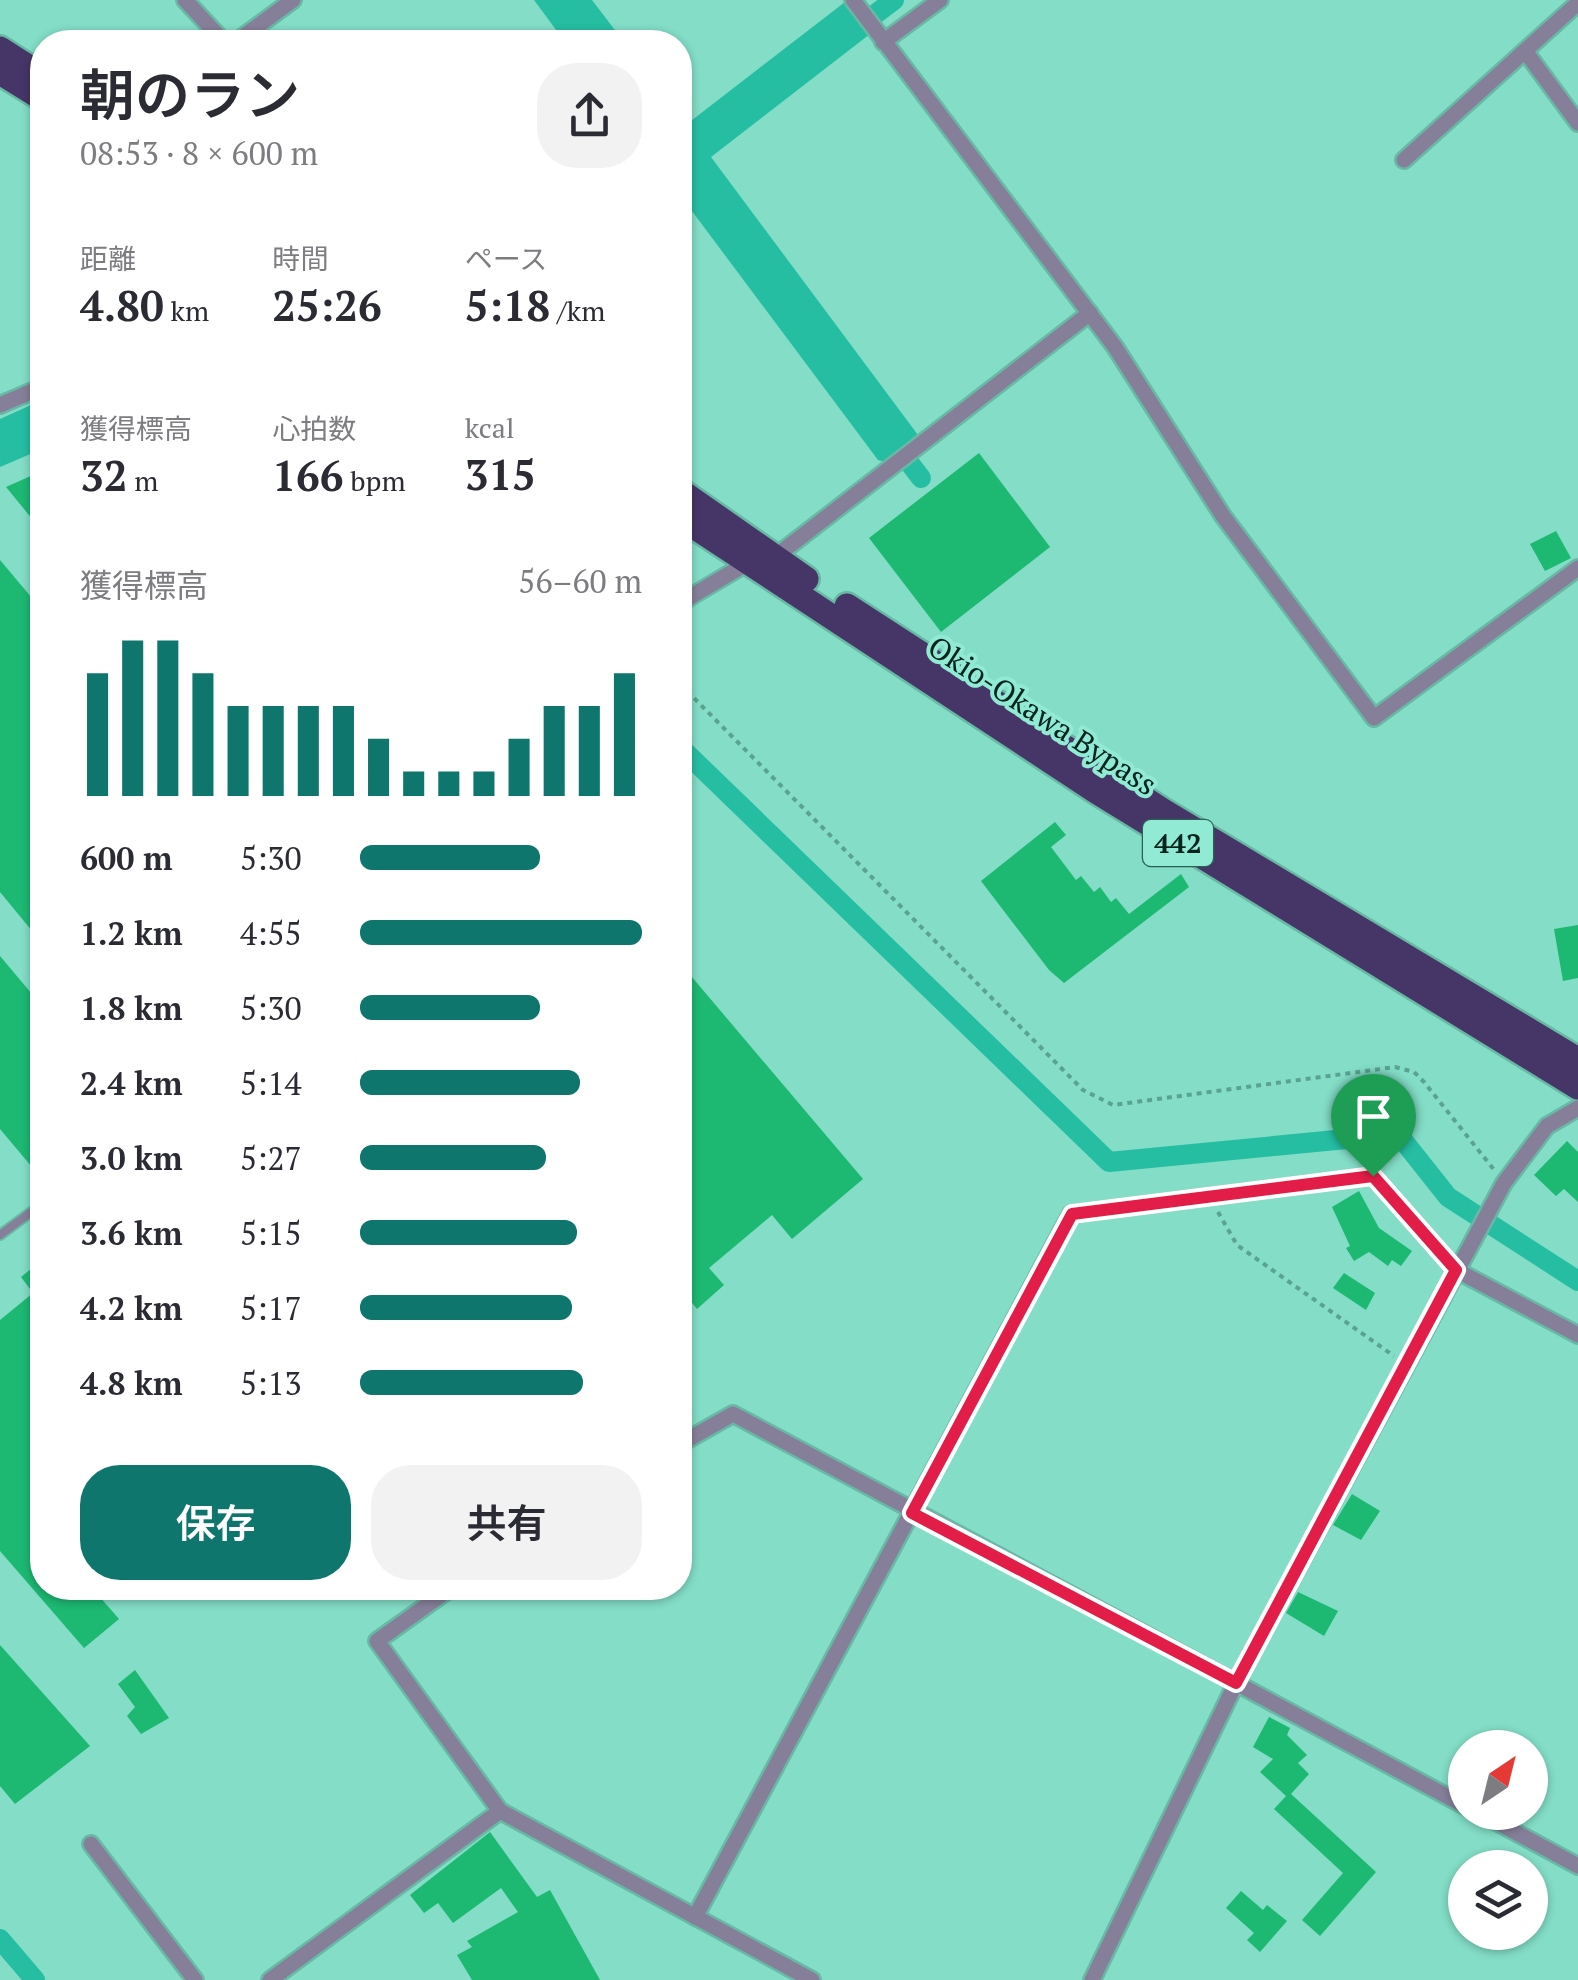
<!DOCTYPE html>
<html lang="ja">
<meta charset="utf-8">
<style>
body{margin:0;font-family:"PT Serif","Noto Sans JP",serif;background:#f2f2f3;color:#2b2b33;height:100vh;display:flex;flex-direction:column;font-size:38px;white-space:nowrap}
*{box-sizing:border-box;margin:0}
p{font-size:32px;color:#7c7c81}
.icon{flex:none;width:55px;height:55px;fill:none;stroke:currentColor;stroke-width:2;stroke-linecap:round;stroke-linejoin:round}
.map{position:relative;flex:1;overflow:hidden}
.details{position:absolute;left:30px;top:30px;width:662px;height:1570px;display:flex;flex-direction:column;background:#fff;border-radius:40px;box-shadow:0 2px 8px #0004}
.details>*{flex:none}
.needle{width:65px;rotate:35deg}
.buttons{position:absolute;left:1448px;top:1730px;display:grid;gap:20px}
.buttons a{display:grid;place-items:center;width:100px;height:100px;border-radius:50%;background:#fff;box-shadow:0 2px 8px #0004;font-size:50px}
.pin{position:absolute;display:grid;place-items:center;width:85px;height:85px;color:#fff;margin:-102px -42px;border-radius:50% 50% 50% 0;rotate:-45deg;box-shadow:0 0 10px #0007}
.pin .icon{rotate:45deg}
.round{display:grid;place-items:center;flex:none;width:105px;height:105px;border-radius:40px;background:#f2f2f3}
.summary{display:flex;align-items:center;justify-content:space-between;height:170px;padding:0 50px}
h1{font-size:55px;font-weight:600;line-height:75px}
.figures{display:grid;grid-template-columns:repeat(3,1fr);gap:15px;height:170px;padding:10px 50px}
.figures div{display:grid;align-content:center}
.figures b{font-size:42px;font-weight:600}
.figures small{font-size:28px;font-weight:400}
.figures p{font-size:28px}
.chart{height:280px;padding:20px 50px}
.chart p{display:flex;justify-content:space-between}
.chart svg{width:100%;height:180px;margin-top:10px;stroke:#0f766e;stroke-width:6}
.action{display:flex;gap:20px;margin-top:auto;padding:20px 50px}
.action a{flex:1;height:115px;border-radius:40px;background:#0f766e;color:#fff;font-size:40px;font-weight:600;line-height:115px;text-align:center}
.action a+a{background:#f2f2f3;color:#2b2b33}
ul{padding:0 50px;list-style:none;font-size:32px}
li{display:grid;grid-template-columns:160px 120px 1fr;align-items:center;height:75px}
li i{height:25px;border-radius:12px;background:#0f766e}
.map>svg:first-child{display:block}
</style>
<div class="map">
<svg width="1578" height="1980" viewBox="0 0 1578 1980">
<rect width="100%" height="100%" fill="#83ddc7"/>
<!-- water -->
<g fill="#25bea3">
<polygon points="534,0 592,0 624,42 565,42"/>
<polygon points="845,2 870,34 711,157 918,435 905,445 908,450 885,462 878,460 680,195 680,117 687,124"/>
<polygon points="42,400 42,449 0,467 0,419"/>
</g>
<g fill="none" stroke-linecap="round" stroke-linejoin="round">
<!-- canal -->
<g stroke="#25bea3" stroke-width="20">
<polyline points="853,31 894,0"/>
<polyline points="895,444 921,478"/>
<polyline points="680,747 1109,1162 1398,1134 1448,1197 1578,1281"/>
<polyline points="0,1939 35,1980"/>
</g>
</g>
<!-- building -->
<g fill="#1db872">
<polygon points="979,453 1050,547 941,632 869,538"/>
<polygon points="42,471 42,531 6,487"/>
<polygon points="1556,531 1571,558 1545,571 1530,544"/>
<polygon points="0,560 42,610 42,943 0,892"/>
<polygon points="1055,822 1066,835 1051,847 1076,880 1081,876 1094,892 1100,887 1111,902 1116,898 1129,914 1181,874 1189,887 1064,983 1049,970 981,881"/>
<polygon points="1578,925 1578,978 1563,981 1554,929"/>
<polygon points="0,956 42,1006 42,1179 0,1129"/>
<polygon points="680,963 863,1179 792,1239 772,1215 709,1268 724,1285 697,1309 680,1288"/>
<polygon points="1567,1141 1578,1152 1578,1202 1564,1189 1556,1196 1534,1175"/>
<polygon points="1359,1191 1379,1228 1412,1251 1401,1266 1392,1260 1388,1266 1369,1252 1354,1261 1346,1248 1350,1246 1332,1207"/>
<polygon points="42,1260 42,1588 92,1588 119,1619 84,1648 0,1551 0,1320 33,1293 21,1277"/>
<polygon points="1344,1273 1375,1293 1366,1310 1333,1288"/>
<polygon points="1352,1494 1380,1511 1361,1540 1333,1525"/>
<polygon points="1298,1592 1338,1611 1324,1636 1286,1613"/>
<polygon points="0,1645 90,1746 15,1804 0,1786"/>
<polygon points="135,1670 169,1718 141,1734 127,1716 135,1707 118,1684"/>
<polygon points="1269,1717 1290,1728 1287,1735 1307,1755 1298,1763 1309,1774 1291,1794 1376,1872 1320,1936 1302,1920 1343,1873 1274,1809 1286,1796 1260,1772 1273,1759 1253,1747"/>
<polygon points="490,1832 537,1897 550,1890 600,1980 472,1980 457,1955 472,1947 467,1941 518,1912 501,1888 453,1923 438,1903 424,1913 410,1895"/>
<polygon points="1241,1891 1263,1910 1267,1905 1287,1921 1260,1952 1247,1940 1254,1933 1226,1908"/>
</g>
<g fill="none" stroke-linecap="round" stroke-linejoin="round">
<defs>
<polyline id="service" points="0,1235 42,1204"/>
<g id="minor">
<polyline points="185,0 224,42"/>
<polyline points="853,0 1115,347 1223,516 1374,718 1578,568"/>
<polyline points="236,42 293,0"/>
<polyline points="883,42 940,0"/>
<polyline points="1525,51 1578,123"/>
<polyline points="1404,160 1578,3"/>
<polyline points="0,405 42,387"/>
<polyline points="680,603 749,562 775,557 1090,313"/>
<polyline points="680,1444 733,1414 1236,1683 1092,1980"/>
<polyline points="451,1588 377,1641 500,1811 812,1980"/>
<polyline points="1465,1806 1236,1683 1504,1183 1547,1126 1578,1108"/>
<polyline points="1478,1812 1578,1866"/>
<polyline points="91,1844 195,1980"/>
<polyline points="695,1917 1071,1214 1373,1176 1456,1270 1578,1335"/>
<polyline points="270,1980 500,1811"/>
</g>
<g id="trunk">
<polyline points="0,49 42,76"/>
<polyline points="0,72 42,98"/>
<polyline points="680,491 806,579"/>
<polyline points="680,517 1096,791 1578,1087"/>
<polyline points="847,606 1163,811 1578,1060"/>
</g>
</defs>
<!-- service casing -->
<use href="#service" stroke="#69b8a5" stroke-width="12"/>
<!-- minor casing -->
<use href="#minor" stroke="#69b8a5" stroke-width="20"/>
<!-- trunk casing -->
<use href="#trunk" stroke="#69b8a5" stroke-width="30"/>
<!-- path -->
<g stroke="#5aa391" stroke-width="4" stroke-dasharray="5 5" stroke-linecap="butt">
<polyline points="680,684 1083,1090 1113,1105 1395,1067 1414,1072 1424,1082 1495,1171"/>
<polyline points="1218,1212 1237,1245 1394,1356"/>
</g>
<!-- service -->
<use href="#service" stroke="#867f9a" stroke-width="8"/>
<!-- minor -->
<use href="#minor" stroke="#867f9a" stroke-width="15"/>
<!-- trunk -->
<use href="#trunk" stroke="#463668" stroke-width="25"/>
</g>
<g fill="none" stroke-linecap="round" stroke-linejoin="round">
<defs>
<polygon id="route" points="1373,1176 1456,1270 1236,1683 912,1513 1072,1214"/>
</defs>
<!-- route casing -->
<use href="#route" stroke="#fff" stroke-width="20"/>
<!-- route -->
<use href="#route" stroke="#e11d48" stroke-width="12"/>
</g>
<g text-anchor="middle" stroke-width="8" stroke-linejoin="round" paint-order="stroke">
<!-- shield labels -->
<rect fill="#91ead4" stroke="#2c5f53" stroke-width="2.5" x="1143" y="820" width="70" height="46" rx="8"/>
<g font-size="28" font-weight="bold" fill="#00241c">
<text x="1178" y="853">442</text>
</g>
<!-- street labels -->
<g font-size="30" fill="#00241c" stroke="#91ead4">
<text transform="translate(1042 716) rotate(33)" y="10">Okio-Okawa Bypass</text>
</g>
</g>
</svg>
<div class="buttons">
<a><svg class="needle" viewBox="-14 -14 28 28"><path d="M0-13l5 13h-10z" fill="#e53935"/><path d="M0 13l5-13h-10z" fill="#7c7c81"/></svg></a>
<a><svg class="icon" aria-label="layers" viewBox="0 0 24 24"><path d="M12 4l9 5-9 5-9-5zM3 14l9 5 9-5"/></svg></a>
</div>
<div class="pin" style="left:1373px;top:1176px;background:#1e9e55"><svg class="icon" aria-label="arrive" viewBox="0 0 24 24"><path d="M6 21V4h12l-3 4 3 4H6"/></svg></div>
<section class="details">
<div class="summary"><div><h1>朝のラン</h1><p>08:53 · 8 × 600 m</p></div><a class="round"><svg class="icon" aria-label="share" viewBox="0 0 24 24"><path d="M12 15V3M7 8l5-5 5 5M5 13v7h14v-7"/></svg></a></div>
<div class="figures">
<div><p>距離</p><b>4.80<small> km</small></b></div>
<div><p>時間</p><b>25:26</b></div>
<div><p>ペース</p><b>5:18<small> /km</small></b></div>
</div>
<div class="figures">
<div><p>獲得標高</p><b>32<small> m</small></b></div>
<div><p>心拍数</p><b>166<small> bpm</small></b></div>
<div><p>kcal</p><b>315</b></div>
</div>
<div class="chart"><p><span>獲得標高</span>56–60 m</p>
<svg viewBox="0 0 160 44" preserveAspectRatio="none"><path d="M5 44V14M15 44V6M25 44V6M35 44V14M45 44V22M55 44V22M65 44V22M75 44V22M85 44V30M95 44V38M105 44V38M115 44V38M125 44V30M135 44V22M145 44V22M155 44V14"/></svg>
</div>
<ul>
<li><b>600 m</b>5:30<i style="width:64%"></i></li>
<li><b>1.2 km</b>4:55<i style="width:100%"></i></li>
<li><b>1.8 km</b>5:30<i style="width:64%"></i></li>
<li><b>2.4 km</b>5:14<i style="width:78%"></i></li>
<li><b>3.0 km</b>5:27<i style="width:66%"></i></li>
<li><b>3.6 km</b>5:15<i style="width:77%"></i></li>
<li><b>4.2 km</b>5:17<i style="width:75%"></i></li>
<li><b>4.8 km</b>5:13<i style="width:79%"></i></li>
</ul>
<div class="action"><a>保存</a><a>共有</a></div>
</section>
</div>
